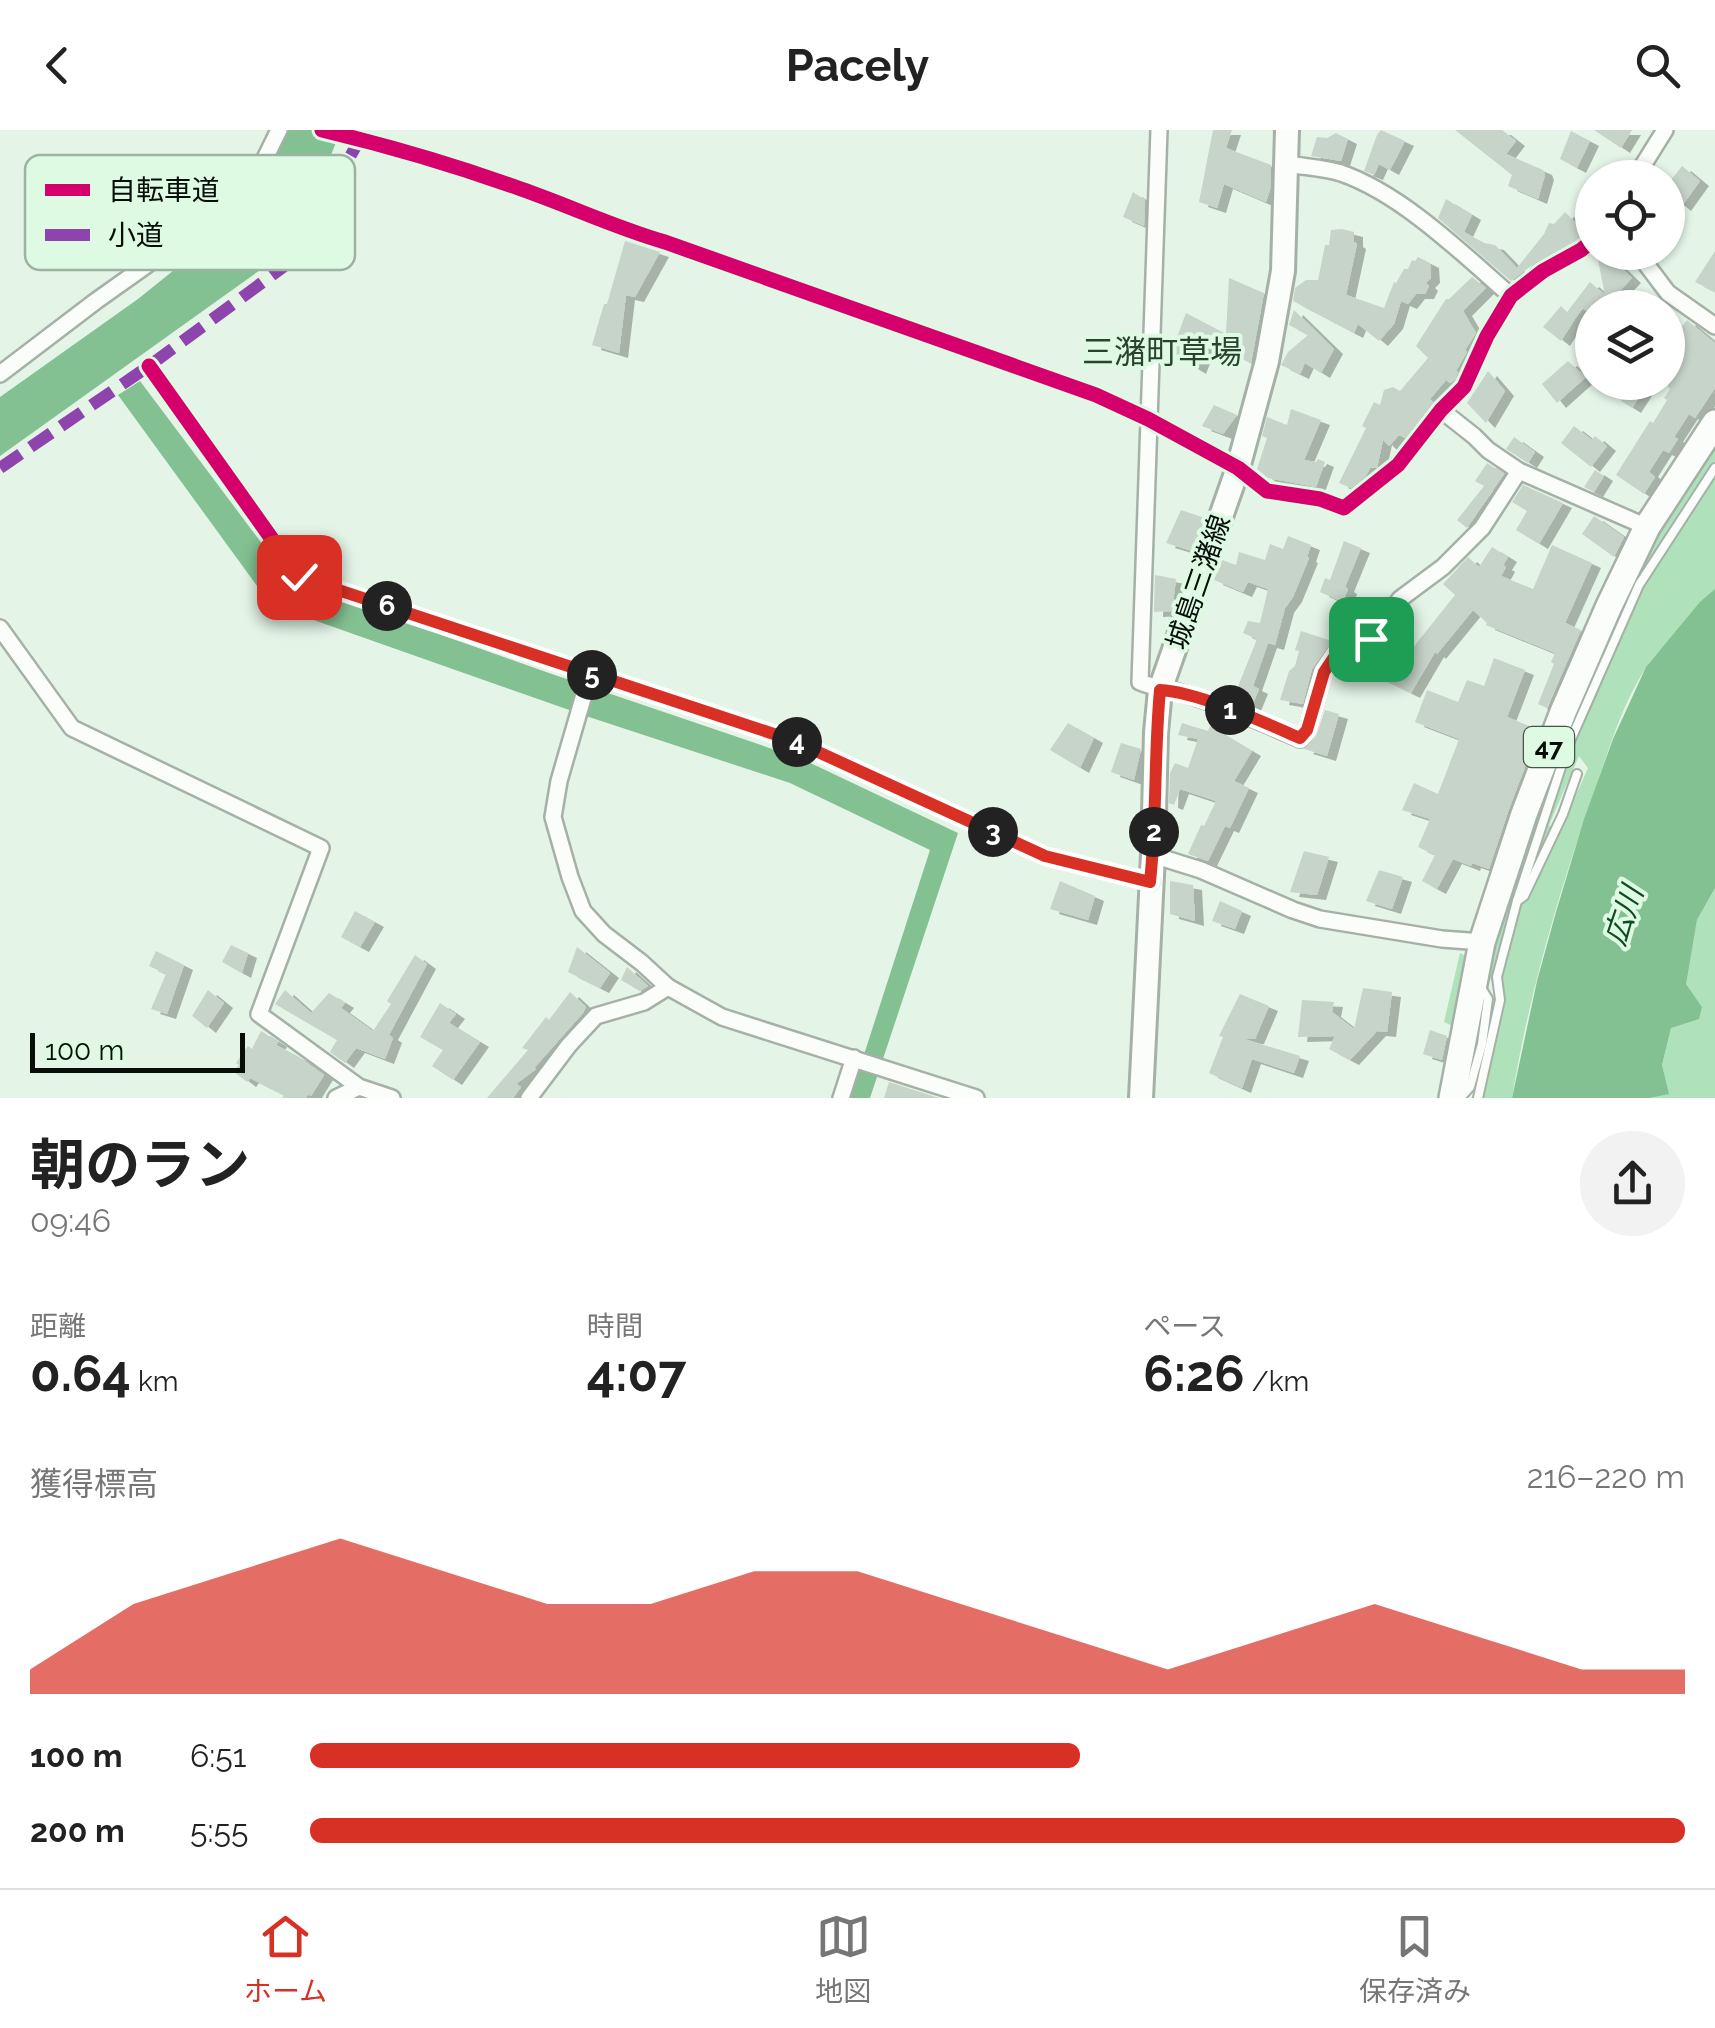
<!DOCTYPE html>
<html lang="ja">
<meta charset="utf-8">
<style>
body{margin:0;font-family:Raleway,"Noto Sans JP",sans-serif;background:#f2f2f2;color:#222;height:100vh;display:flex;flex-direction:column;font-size:38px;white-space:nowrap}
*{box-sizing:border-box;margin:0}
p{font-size:32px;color:#767676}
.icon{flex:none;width:55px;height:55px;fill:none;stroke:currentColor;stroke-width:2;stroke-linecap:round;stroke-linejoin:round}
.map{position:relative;height:968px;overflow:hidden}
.drawer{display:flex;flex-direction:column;background:#fff;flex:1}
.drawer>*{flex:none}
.controls{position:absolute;left:1575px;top:30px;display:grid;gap:20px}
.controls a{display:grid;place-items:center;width:110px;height:110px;border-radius:50%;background:#fff;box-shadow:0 2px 8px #0004;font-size:50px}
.scale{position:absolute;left:30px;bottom:25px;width:215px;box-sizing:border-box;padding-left:10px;border:5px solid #060e07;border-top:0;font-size:28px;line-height:35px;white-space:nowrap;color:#060e07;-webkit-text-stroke:8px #defae3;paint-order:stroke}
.pin{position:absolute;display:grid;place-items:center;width:85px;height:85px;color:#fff;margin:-42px;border-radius:20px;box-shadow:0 5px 15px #0006}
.km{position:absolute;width:50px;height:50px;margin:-25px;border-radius:50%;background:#222;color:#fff;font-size:28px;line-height:50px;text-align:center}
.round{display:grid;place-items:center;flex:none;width:105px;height:105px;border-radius:52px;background:#f2f2f2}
.head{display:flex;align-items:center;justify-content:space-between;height:170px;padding:0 30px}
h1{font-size:55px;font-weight:700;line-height:75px}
.figures{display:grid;grid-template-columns:repeat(3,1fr);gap:15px;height:170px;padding:10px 30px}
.figures div{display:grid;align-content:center}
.figures b{font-size:50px;font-weight:700}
.figures small{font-size:28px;font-weight:400}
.figures p{font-size:28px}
.chart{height:280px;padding:20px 30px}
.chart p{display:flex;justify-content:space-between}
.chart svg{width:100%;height:180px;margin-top:10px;fill:#d93025;opacity:.7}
ul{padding:0 30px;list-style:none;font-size:32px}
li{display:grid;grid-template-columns:160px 120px 1fr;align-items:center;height:75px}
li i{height:25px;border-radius:12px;background:#d93025}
header{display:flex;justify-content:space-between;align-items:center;height:130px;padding:0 30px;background:#fff;font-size:45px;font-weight:700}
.menu{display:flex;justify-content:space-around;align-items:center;height:140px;border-top:2px solid #e0e0e0;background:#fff;font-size:28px;color:#767676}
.menu a{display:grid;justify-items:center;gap:5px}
.menu .active{color:#d93025}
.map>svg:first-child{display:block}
</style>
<header><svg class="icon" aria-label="back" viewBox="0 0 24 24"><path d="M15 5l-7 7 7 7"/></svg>Pacely<svg class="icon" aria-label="search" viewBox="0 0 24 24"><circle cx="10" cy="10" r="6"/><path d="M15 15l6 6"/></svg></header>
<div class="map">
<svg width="1715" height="968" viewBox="0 0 1715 968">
<defs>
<filter id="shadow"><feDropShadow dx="9" dy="5" stdDeviation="0" flood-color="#0004"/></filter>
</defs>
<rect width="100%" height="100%" fill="#e4f4e7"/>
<!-- green -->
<g fill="#afe2ba" fill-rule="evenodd">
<path d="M1715,309V459C1699,473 1688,489 1674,504C1665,516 1653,527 1645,539C1622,575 1609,619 1595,659C1560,758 1529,863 1512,968H1482L1504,869L1486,843L1508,766L1561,608L1630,447ZM1579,626L1588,638L1559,704L1549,695Z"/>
<polygon points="1715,758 1715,968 1649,968 1668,963 1662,935 1671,897 1702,877 1685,854 1697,790"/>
<polygon points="1460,823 1471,829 1457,898 1444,892"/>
</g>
<!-- water -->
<g fill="#83c092">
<polygon points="285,0 341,0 295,115 0,326 0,267 138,169 255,75"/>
<polygon points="140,251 290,451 549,543 802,629 958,703 870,968 850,968 930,720 790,653 592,588 271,475 118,265"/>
<polygon points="1715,459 1715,758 1697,790 1686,854 1702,877 1699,889 1671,898 1662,935 1669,964 1649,968 1512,968 1537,851 1556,782 1584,689 1613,609 1646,537 1700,472"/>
</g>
<!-- building -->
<g fill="#c7d4ca" filter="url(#shadow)">
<polygon points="1213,0 1232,0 1226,18 1271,35 1270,60 1266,72 1224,54 1217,78 1199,72"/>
<polygon points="1381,0 1405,11 1390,40 1379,34 1374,45 1364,41 1377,5"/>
<polygon points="1455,0 1502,0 1516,11 1506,24 1543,40 1545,45 1538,69 1508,56 1512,45"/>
<polygon points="1594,0 1632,0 1621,18"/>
<polygon points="1571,1 1590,11 1577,38 1560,29"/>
<polygon points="1336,3 1348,9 1341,31 1311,26 1317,7 1327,8"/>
<polygon points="1682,36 1700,51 1682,76 1668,64 1668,54"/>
<polygon points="1133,62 1145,70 1144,96 1123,87"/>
<polygon points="1446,69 1472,85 1464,102 1484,113 1495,115 1517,138 1544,104 1549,93 1554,94 1565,82 1585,102 1575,111 1536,132 1511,151 1438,88"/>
<polygon points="1342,99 1354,102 1354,112 1357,114 1346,165 1384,178 1394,152 1396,153 1404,139 1408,139 1412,130 1415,131 1418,127 1430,133 1431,148 1426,153 1429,156 1425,164 1416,164 1408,174 1401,171 1394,194 1379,211 1358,194 1354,203 1293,171 1295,158 1306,150 1318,150 1325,115 1329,115 1331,100"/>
<polygon points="625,111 660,122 635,167 626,165 619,223 592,215 604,174 607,174"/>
<polygon points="1715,121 1715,162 1695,152"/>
<polygon points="1605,122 1632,148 1611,170 1599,178 1592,178 1590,183 1582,178 1561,211 1543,197 1561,176 1567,182 1590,152 1605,165 1598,130"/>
<polygon points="1472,147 1486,158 1463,181 1476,203 1465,220 1467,222 1456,241 1458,242 1455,250 1450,253 1446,250 1430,269 1433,272 1405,308 1399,305 1389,316 1383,310 1377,338 1370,338 1366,346 1351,358 1339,353 1366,298 1362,296 1374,272 1380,275 1384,260 1393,257 1400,261 1428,228 1416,216 1446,169 1449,169"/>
<polygon points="1229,148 1264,163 1251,233 1208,211 1197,239 1171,223 1186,183 1226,204"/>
<polygon points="1294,180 1334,219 1321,243 1305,233 1300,244 1281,235 1288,222 1308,205 1289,195"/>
<polygon points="1687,190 1715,213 1715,258 1695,288 1689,284 1674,307 1678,309 1669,323 1663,320 1649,342 1655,347 1644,364 1616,345 1650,291 1653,293 1667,270 1664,268 1670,259 1668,257 1668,214"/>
<polygon points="1568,231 1586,247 1557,273 1542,254"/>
<polygon points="1488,241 1505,261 1486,293 1467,273"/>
<polygon points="1633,253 1648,253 1632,278 1621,271"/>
<polygon points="1214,275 1237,285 1223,304 1202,296"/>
<polygon points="1291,279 1321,290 1304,330 1316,332 1318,329 1325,332 1316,357 1268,348 1257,339 1267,308 1262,306 1267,287 1287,295"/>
<polygon points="1574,296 1592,310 1595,306 1607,316 1591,337 1561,313"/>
<polygon points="1514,307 1535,322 1528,333 1506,319"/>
<polygon points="1487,333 1504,344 1467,398 1457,390 1484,356 1475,351"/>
<polygon points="1595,340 1604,346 1594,362 1584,357"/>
<polygon points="1523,355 1563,373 1539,414 1516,400 1527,381 1512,372"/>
<polygon points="1181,380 1205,388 1192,421 1166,413"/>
<polygon points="1594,386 1624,407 1614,427 1582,404"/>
<polygon points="1288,406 1311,415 1307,427 1309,428 1293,467 1285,478 1275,515 1268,513 1253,556 1259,559 1252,576 1233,569 1257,509 1243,503 1248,491 1260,493 1268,459 1248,452 1243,462 1214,450 1222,430 1236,435 1239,422 1265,430 1270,414 1283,419"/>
<polygon points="1344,411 1361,418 1345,457 1348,459 1343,472 1320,462 1325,448 1330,450"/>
<polygon points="1552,415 1592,433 1565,493 1581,500 1547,578 1538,574 1554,534 1551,532 1555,523 1486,495 1487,493 1473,480 1437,524 1435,522 1411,563 1377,546 1395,509 1412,519 1455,465 1443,454 1468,427 1479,437 1492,417 1508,427 1503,435 1506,437 1501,446 1533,459"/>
<polygon points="1155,445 1176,449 1172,481 1154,482"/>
<polygon points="1301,501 1332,511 1312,539 1303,574 1280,570 1289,541 1295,536 1299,521 1295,520"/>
<polygon points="1494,528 1525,540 1507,587 1539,600 1509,679 1489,739 1472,733 1471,736 1453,729 1437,759 1422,751 1435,725 1418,717 1430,689 1402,680 1414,653 1438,664 1459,609 1415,592 1427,560 1458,572 1467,550 1484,556"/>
<polygon points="1325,580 1339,584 1327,626 1304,619 1316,606"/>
<polygon points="1068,593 1094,608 1080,638 1050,620"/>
<polygon points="1182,593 1208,601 1210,596 1252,621 1234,651 1249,658 1230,698 1225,696 1208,731 1188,724 1201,695 1204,696 1216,671 1180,659 1174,675 1169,673 1170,643 1175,633 1188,638 1198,609 1178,605"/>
<polygon points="1121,613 1141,619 1134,650 1111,642"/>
<polygon points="1304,721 1329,727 1317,765 1290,762"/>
<polygon points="1379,740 1403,747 1392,779 1366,771"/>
<polygon points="1060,751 1095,766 1088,790 1050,779"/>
<polygon points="1170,751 1193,755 1195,791 1170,784"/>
<polygon points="1220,771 1242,781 1235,799 1212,791"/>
<polygon points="355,781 375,792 360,817 341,807"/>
<polygon points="231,815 248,823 242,843 222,832"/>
<polygon points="577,817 610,843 600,858 568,842"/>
<polygon points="156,821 184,835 167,884 151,879 166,844 149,836"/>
<polygon points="415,825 427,834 389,905 393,908 385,929 356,918 345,933 330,922 337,910 275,874 285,860 311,883 329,863 345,873 341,878 373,901 391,874 387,871"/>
<polygon points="627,837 648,856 640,861 621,850"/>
<polygon points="1363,858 1392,862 1387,902 1377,901 1350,930 1329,919 1335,906 1298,907 1302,870 1334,872 1332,882 1354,899"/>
<polygon points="208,860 224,873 207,898 192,886"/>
<polygon points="570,862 586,877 583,883 534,938 536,939 516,954 521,957 513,968 487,968 528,920 522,918 546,887 549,890"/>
<polygon points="1240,864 1269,876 1255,909 1244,909 1300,926 1294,943 1252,929 1242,958 1209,943 1223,907 1219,906"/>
<polygon points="440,873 456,884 449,893 480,912 453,950 432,936 443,920 420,907"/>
<polygon points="1430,900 1447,906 1442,930 1423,924"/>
<polygon points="261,901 278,912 276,915 299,927 324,945 311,966 308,964 306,968 282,968 284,965 250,948 247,952 234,942 239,935 236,933 248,916 252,919"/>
<polygon points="889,952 939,968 884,968"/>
</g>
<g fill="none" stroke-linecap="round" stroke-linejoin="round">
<defs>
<g id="service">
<polyline points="1517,771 1524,766 1563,684 1577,644"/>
<polyline points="1460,968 1470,957 1482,914 1488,869 1480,856"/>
<polyline points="1478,968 1500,870 1497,847 1517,771 1568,616 1639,455 1715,338"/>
</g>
<g id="minor">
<path d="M322,0C389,16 457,36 521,59C570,76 616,98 665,112L1096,265L1148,289L1238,338L1267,361L1320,369L1344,378L1398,335L1441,280L1464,257L1487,206L1511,166L1543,141L1581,120L1592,111"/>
<path d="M1159,0L1140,552C1155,558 1164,558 1178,562C1220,574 1260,591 1300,609L1307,600L1324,542L1351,503L1371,509L1400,469L1443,437L1482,398L1519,341"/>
<path d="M1288,34C1305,37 1325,38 1341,43C1402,64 1463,124 1511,166"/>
<polyline points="1635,48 1665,0"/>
<polyline points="1637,122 1668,163 1715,196"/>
<polyline points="149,236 299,447 793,610 1045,726 1151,752"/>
<polyline points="0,244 96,171 248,63 279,0"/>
<polyline points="1441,280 1474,306 1488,320 1519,341 1647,397"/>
<polyline points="0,498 72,598 321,718 259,884 359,957 392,968"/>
<polyline points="590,544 559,651 553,687 570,747 583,781 604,804 642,833 668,857 722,887 976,968"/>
<polyline points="1153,725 1201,740 1293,780 1320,789 1442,809 1482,812"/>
<polyline points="336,968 359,957"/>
<polyline points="529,968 569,915 596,886 644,872 668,857"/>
<polyline points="841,968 854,928"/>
</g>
<polyline id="secondary" points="1141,968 1153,725 1156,602 1160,560 1238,338 1267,231 1283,141 1287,0"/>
<polyline id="primary" points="1452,968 1482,812 1524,684 1563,582 1609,476 1647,397 1715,293"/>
</defs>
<!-- service casing -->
<use href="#service" stroke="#a5b1a7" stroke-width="12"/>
<!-- minor casing -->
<use href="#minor" stroke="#a5b1a7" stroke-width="20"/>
<!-- secondary casing -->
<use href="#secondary" stroke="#a5b1a7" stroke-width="28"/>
<!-- primary casing -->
<use href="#primary" stroke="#a5b1a7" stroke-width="30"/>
<!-- service -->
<use href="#service" stroke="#fbfdfb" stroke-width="8"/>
<!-- minor -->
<use href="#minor" stroke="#fbfdfb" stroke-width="15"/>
<!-- secondary -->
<use href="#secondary" stroke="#fbfdfb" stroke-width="22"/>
<!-- primary -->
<use href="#primary" stroke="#fbfdfb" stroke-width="25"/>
<!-- quiet -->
<polyline stroke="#8e44ad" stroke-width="12" stroke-dasharray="25 12" stroke-linecap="butt" points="0,338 149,236 309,118 334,55 360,9"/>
<defs>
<g id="cycleway">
<path d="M322,0C389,16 457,36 521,59C570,76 616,98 665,112L1096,265L1148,289L1238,338L1267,361L1320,369L1344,378L1398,335L1441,280L1464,257L1487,206L1511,166L1543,141L1581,120L1592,111"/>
<polyline points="149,236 299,447 793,610 1045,726 1151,752"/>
</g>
</defs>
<!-- cycleway casing -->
<use href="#cycleway" stroke="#defae3" stroke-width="21"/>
<!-- cycleway -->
<use href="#cycleway" stroke="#d6006c" stroke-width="15"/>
</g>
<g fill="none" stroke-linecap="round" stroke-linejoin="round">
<defs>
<path id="route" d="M299,447L792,610L1045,726L1150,752C1157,688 1154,624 1160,560C1198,562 1263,592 1300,608L1307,600L1324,542L1351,502L1371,509"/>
</defs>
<!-- route casing -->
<use href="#route" stroke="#fff" stroke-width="20"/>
<!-- route -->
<use href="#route" stroke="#d93025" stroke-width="12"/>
</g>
<g text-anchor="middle" stroke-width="8" stroke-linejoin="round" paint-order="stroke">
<!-- shield labels -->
<rect fill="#defae3" stroke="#475549" stroke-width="2.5" x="1524" y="597" width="50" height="40" rx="8"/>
<g font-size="25" font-weight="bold" fill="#060e07">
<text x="1549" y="626">47</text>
</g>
<!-- street labels -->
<g font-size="28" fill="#060e07" stroke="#defae3">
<text transform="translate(1198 452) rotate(-71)" y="10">城島三潴線</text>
</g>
<!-- water labels -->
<g font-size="30" font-style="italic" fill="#0f4c24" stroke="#defae3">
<text transform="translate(1624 786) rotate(-71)" y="10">広川</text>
</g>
<!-- quarter labels -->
<g font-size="32" fill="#2c4231" stroke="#defae3">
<text x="1162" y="233">三潴町草場</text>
</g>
</g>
<!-- legend -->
<rect x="25" y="25" width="330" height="115" rx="15" fill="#defae3" stroke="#9db3a1" stroke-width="2.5"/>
<rect x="45" y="54" width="45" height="12" fill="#d6006c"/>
<rect x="45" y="99" width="45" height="12" fill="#8e44ad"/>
<g font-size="28" fill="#060e07">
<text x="108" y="70">自転車道</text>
<text x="108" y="115">小道</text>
</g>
</svg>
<div class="controls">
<a><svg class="icon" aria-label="locate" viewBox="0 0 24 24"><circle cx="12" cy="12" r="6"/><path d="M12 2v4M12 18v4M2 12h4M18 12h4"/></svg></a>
<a><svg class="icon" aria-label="layers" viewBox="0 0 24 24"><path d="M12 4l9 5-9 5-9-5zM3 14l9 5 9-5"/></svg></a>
</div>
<div class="scale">100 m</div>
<div class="pin" style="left:1371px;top:509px;background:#1e9e55"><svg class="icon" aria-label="arrive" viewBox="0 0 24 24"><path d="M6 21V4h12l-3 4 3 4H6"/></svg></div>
<div class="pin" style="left:299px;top:447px;background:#d93025"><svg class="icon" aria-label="check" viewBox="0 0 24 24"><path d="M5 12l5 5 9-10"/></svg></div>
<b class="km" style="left:1230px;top:580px">1</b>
<b class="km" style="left:1154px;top:702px">2</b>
<b class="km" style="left:993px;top:702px">3</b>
<b class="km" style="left:797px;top:612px">4</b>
<b class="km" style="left:592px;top:545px">5</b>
<b class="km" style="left:387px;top:476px">6</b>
</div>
<section class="drawer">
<div class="head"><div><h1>朝のラン</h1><p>09:46</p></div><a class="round"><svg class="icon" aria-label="share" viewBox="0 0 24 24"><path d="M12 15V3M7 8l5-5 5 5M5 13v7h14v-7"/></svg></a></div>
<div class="figures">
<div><p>距離</p><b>0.64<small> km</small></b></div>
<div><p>時間</p><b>4:07</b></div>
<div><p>ペース</p><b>6:26<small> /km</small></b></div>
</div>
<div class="chart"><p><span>獲得標高</span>216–220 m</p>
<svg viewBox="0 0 160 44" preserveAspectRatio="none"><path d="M0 44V38L10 22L20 14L30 6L40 14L50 22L60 22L70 14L80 14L90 22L100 30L110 38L120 30L130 22L140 30L150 38L160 38V44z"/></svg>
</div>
<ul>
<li><b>100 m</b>6:51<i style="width:56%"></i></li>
<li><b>200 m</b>5:55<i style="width:100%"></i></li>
</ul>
</section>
<nav class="menu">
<a class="active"><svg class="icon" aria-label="home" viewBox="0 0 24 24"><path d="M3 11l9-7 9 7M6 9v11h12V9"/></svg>ホーム</a>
<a><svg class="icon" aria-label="map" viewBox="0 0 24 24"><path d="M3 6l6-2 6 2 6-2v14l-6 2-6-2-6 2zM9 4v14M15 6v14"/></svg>地図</a>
<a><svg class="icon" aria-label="saved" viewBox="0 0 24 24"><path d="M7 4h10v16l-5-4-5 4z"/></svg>保存済み</a>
</nav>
